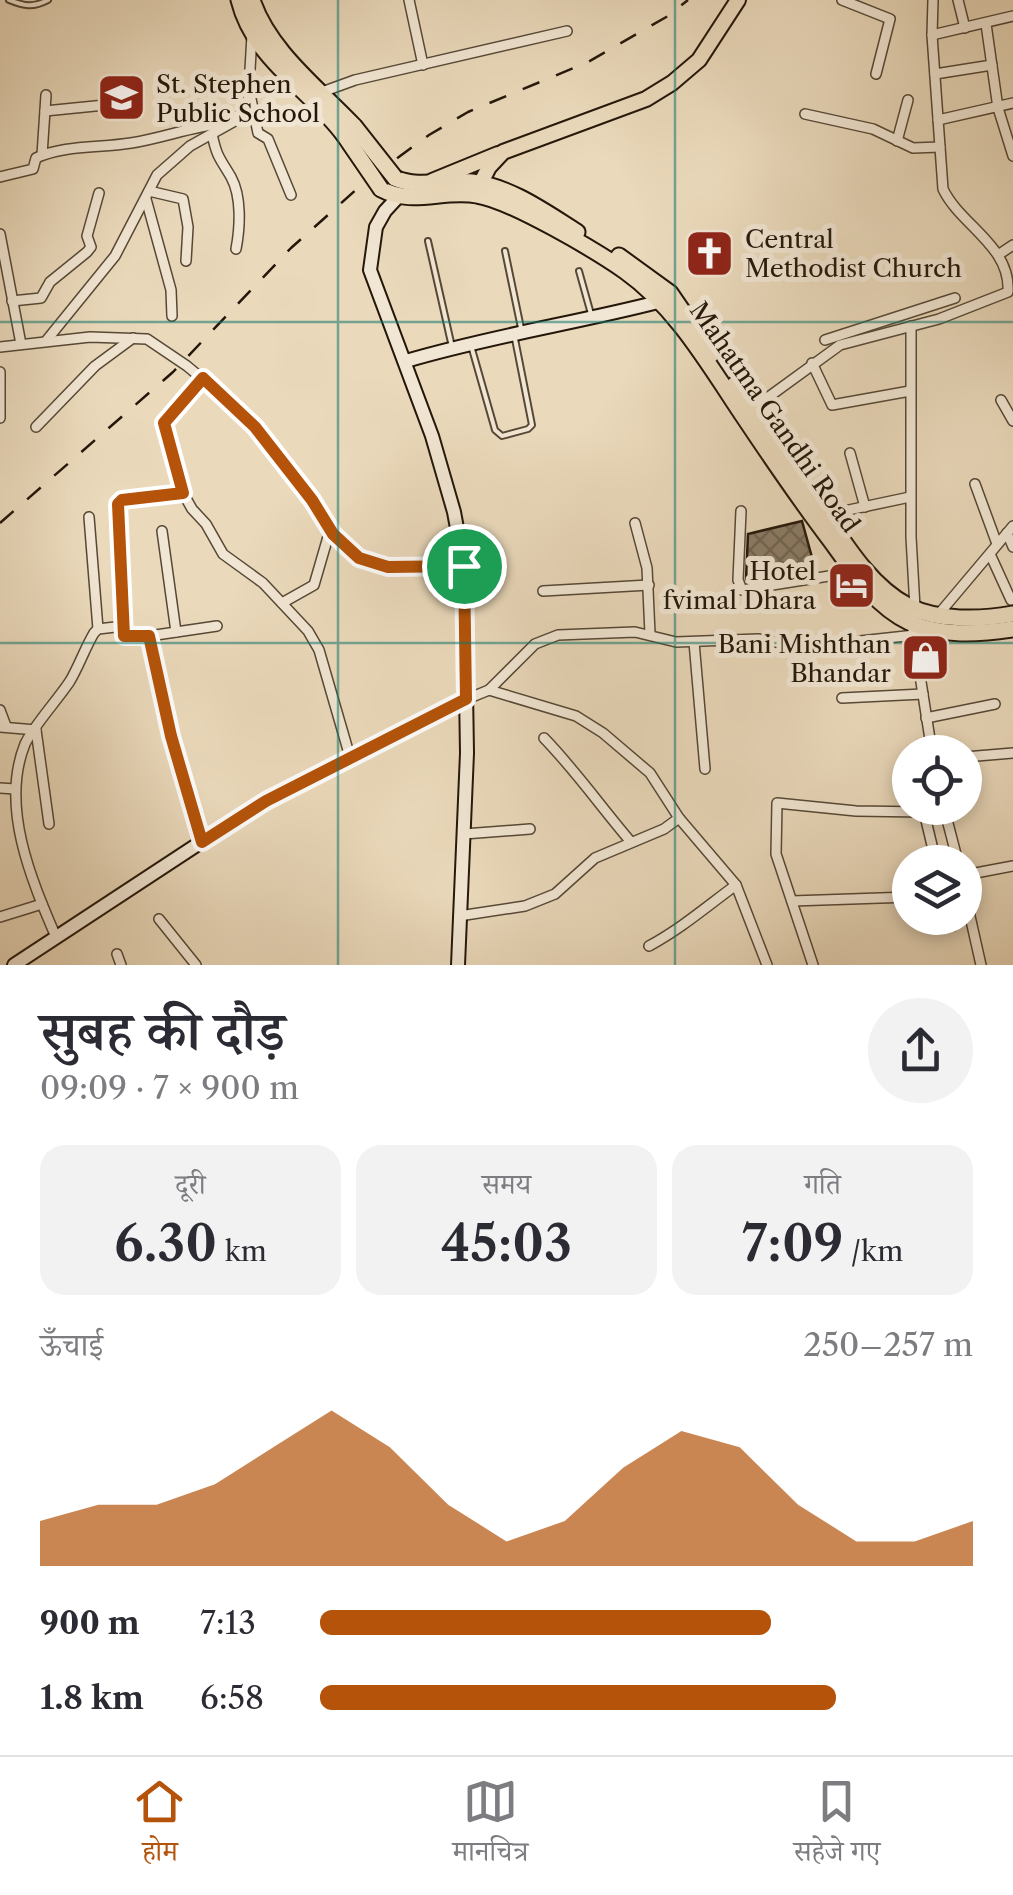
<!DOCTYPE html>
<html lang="hi">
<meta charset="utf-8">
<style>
body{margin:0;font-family:"Libre Caslon Text","Noto Serif Devanagari",serif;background:#f2f2f3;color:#2b2b33;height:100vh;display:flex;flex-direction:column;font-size:38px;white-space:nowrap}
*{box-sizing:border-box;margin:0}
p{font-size:32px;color:#7c7c81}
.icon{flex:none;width:55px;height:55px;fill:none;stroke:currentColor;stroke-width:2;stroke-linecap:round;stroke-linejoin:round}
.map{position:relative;height:965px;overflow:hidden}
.side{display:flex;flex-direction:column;background:#fff;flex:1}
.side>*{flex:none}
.fabs{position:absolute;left:892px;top:735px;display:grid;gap:20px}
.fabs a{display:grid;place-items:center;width:90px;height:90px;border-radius:50%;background:#fff;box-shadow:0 5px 15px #0003;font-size:50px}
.pin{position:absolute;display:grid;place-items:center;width:85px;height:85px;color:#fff;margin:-42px;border:5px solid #fff;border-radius:50%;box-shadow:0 2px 10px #0007}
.round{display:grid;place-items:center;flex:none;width:105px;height:105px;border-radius:52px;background:#f2f2f3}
.head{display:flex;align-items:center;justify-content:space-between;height:170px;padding:0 40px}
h1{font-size:55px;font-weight:600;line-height:75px}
.figures{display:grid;grid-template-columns:repeat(3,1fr);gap:15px;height:170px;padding:10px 40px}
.figures div{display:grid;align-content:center;border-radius:25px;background:#f2f2f3;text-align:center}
.figures b{font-size:50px;font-weight:600}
.figures small{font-size:28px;font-weight:400}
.figures p{font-size:28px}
.chart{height:280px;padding:20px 40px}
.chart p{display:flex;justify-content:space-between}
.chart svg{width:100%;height:180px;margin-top:10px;fill:#b45309;opacity:.7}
ul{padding:0 40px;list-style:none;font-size:32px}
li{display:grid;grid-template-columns:160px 120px 1fr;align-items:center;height:75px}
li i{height:25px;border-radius:12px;background:#b45309}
.dock{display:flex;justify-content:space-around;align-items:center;height:140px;border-top:2px solid #e1e1e2;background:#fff;font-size:28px;color:#7c7c81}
.dock a{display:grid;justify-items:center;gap:5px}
.dock .selected{color:#b45309}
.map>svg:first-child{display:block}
</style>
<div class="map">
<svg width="1013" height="965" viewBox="0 0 1013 965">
<defs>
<pattern id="building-cross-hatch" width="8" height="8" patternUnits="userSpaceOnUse" patternTransform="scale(2.5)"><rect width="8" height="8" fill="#8b7c66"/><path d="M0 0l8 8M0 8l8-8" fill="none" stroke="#716552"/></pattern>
</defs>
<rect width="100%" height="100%" fill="#ead9bb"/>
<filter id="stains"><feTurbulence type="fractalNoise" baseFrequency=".002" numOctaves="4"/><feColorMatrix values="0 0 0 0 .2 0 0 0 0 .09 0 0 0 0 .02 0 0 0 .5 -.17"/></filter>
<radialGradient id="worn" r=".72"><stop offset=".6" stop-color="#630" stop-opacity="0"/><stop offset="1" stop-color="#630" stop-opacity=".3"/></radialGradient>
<!-- building -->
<polygon fill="url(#building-cross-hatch)" stroke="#24170a" stroke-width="2.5" points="802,521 813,561 746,579 748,534"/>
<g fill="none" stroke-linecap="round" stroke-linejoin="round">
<defs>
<g id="lane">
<path d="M9,0C24,6 33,8 48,0"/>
<polyline points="428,241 452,347"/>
<polyline points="505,251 521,328"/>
<polyline points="579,271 591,314"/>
<polyline points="472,349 495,430 502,436 528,429 532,425 515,339"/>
</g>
<g id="street">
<polyline points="409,0 423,65"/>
<polyline points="842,0 890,19 876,74"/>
<polyline points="958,0 965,28"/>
<polyline points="986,24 998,108 1013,156"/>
<polyline points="932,35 1013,16"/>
<polyline points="935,74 992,65"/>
<polyline points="322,92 355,80 567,31"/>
<polyline points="251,99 258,133 268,139 291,195"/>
<polyline points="45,111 115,104"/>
<polyline points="805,114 873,129 913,148 940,147"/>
<polyline points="938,120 1013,103"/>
<path d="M212,134C217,158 220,158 231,177C242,197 240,228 236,249"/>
<polyline points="897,141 908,100"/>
<polyline points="42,155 46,95"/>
<path d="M0,177L33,169L36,158C63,145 101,148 131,143C163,138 193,126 226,123"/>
<polyline points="149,191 183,199 188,227 186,261"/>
<polyline points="146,199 171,290 172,316"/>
<polyline points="0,234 21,344"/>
<polyline points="998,255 1013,245"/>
<polyline points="12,301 41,298 50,282 87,252 91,247 87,236 99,193"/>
<polyline points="911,326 911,537 915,608"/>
<polyline points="825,340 955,298"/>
<polyline points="46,341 115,256 157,175 190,146 233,122 248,104 252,35"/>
<polyline points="0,347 90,337 147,339 187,366 237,408 311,500 333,534 359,558 388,567 464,566"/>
<polyline points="812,363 832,405 910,391"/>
<polyline points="0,372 0,418"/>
<polyline points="203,378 164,423 183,493 192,509 206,524 223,554 263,583 308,631 319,650 350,757"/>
<polyline points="1001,400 1013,421"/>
<path d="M752,409L840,345L939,319L1008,292C1011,246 960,225 943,189L932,35L933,0"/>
<polyline points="36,427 95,366 133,338"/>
<polyline points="850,453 865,507"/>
<polyline points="975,484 997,544"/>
<polyline points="183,493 119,502 125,635 149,636 217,626"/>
<polyline points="741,511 738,580 742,590 854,572"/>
<polyline points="825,515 910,497"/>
<polyline points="89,517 98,629"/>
<polyline points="635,523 647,568 650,634"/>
<polyline points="162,531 176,632"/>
<polyline points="1007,533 1013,547"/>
<polyline points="990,554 1011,600"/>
<polyline points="543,591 649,585"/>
<polyline points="282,603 314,585 330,530"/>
<polyline points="938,615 1013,526"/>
<polyline points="913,631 932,752"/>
<polyline points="149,636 171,736 202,842"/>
<polyline points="694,642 705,769"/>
<polyline points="489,690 576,716 603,733 650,773 679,818 736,885 767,965"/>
<polyline points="842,698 923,694"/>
<polyline points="467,699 489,690 535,644 558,635 635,632 676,642 758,639 805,647 915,635"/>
<polyline points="0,710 6,726"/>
<polyline points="926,718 995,704"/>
<polyline points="0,727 36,730"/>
<polyline points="36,730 49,824"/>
<path d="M544,738C576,771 601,807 631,842"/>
<polyline points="965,757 1013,753"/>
<polyline points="0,788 15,789"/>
<polyline points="944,808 958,862"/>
<polyline points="464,834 530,829"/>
<polyline points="965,875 1013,866"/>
<polyline points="965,894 981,965"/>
<polyline points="792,901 910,897"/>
<polyline points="459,916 525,906 555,894 595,858 664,829 679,818"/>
<polyline points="0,917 42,904"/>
<polyline points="952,918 953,926"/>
<polyline points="159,919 196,965"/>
<path d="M56,937C31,879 0,806 25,744C32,728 59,698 70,681C79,666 85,648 94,633L98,629L124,626"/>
<path d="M649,946C682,928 706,907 736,885"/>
<polyline points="117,954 121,965"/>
<polyline points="813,965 776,854 777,803 856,811 924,812 936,862"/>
</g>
<g id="secondary">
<polyline points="397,198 385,211 376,227 370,270 432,436 454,512 464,566 467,753 458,965"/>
<path d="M406,361C490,336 577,323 662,301"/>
<polyline points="14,965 250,810 467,699"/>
</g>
<g id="primary">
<polyline points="432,181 498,154"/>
<polyline points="475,194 489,167 503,152 646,99 672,83 699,60 738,0"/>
</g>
<g id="highway">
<path d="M239,0C254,60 309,88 344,135"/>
<path d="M252,0C269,51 318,88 354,126"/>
<path d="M395,178C417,189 448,179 472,182C511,187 545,212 577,232"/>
<path d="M381,189C412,206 443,189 477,195C510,200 595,250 625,271C676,307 709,365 744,417C772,459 800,500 831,541C853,571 874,605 909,622C940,637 980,634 1013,629"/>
<polyline points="619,256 670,293 712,354"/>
<path d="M734,385C764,426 792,468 822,510C845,544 870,586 908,606C938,621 980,620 1013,614"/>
</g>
</defs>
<!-- lane casing -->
<use href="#lane" stroke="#564836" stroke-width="8"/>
<!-- street casing -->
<use href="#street" stroke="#564836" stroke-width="12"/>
<!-- secondary casing -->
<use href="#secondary" stroke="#24170a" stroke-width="16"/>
<!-- primary casing -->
<use href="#primary" stroke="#24170a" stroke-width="18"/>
<!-- highway casing -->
<use href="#highway" stroke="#24170a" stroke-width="19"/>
<!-- lane -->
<use href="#lane" stroke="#f1e6d3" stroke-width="4"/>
<!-- street -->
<use href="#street" stroke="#f1e6d3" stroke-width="9"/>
<!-- secondary -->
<use href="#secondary" stroke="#f1e6d3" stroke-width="12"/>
<!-- primary -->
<use href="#primary" stroke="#ead9bb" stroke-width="14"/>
<!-- highway -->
<use href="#highway" stroke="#ead9bb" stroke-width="15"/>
<!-- rail -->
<polyline stroke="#24170a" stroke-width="2.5" stroke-dasharray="18 18" stroke-linecap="butt" points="0,523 173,372 291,248 367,180 429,135 468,112 588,62 668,16 688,0"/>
<defs>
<g id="highway-bridge">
<polyline points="354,126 395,178"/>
<polyline points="344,135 381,189"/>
</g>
</defs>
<!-- highway-bridge casing -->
<use href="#highway-bridge" stroke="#24170a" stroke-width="19" stroke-linecap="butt"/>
<!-- highway-bridge -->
<use href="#highway-bridge" stroke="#ead9bb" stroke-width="15"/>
</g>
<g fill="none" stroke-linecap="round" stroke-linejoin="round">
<defs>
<polygon id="route" points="203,378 255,427 312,500 333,534 359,558 388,567 464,566 466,699 266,801 202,842 171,736 149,636 124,636 118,504 122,500 183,493 164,423"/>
</defs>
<!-- route casing -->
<use href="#route" stroke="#fff" stroke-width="20"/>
<!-- route -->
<use href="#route" stroke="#b45309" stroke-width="12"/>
</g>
<!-- grid -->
<path fill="none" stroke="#0f766e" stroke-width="2.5" stroke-opacity="0.55" d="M338,0V965M675,0V965M0,322H1013M0,643H1013"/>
<!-- icons -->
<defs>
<symbol id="school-square" viewBox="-11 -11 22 22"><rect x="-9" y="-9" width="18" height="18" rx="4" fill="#8f2418" stroke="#f1e6d3"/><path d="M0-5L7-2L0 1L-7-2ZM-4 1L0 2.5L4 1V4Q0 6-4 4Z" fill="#fff"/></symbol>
<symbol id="church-square" viewBox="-11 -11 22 22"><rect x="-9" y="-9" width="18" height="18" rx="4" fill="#8f2418" stroke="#f1e6d3"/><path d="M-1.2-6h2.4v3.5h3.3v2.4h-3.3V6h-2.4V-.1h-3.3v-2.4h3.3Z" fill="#fff"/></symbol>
<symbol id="hotel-square" viewBox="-11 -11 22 22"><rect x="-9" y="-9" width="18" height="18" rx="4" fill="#8f2418" stroke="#f1e6d3"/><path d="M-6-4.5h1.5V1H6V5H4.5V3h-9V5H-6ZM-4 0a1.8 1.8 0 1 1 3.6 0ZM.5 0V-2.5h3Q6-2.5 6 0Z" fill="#fff"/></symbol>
<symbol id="shop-square" viewBox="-11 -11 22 22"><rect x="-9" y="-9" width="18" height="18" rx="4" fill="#8f2418" stroke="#f1e6d3"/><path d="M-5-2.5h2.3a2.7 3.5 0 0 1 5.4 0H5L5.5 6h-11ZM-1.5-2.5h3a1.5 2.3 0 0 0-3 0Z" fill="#fff"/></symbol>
</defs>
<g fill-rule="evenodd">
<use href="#school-square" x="94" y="70" width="55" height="55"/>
<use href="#church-square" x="682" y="226" width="55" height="55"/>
<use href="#hotel-square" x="824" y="558" width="55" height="55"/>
<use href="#shop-square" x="898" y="630" width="55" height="55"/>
</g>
<g text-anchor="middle" stroke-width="10" stroke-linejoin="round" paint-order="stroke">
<!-- poi labels -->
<g font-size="25" fill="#24170a" stroke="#f1e6d3" text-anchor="start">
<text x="156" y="93">St. Stephen<tspan x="156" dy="29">Public School</tspan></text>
<text x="745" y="248">Central<tspan x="745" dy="29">Methodist Church</tspan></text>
<text x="816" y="580" text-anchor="end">Hotel<tspan x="816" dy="29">fvimal Dhara</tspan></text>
<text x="891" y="653" text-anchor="end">Bani Mishthan<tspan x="891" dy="29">Bhandar</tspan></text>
</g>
<!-- street labels -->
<g font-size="25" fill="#24170a" stroke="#f1e6d3">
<text transform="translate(775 417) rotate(55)" y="9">Mahatma Gandhi Road</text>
</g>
</g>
<rect width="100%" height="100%" filter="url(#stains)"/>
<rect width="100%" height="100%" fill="url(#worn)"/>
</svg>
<div class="fabs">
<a><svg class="icon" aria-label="locate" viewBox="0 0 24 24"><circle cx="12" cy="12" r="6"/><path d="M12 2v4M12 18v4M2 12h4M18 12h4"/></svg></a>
<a><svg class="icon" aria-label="layers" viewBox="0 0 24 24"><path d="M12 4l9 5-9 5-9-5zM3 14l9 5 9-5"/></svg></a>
</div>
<div class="pin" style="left:464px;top:566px;background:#1e9e55"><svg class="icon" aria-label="arrive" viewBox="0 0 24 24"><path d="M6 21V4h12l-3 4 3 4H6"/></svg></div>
</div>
<section class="side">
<div class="head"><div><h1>सुबह की दौड़</h1><p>09:09 · 7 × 900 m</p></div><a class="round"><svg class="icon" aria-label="share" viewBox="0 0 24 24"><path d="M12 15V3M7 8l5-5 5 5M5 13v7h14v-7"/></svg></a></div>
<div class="figures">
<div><p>दूरी</p><b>6.30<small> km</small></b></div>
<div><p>समय</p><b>45:03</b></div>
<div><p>गति</p><b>7:09<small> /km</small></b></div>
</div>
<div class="chart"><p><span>ऊँचाई</span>250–257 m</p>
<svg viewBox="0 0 160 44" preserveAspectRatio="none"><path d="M0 44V33L10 29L20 29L30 24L40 15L50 6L60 15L70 29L80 38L90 33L100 20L110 11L120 15L130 29L140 38L150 38L160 33V44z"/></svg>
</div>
<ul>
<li><b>900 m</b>7:13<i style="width:69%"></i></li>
<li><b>1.8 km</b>6:58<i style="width:79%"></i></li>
</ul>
</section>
<nav class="dock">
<a class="selected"><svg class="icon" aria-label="home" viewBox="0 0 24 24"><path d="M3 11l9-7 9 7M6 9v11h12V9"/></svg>होम</a>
<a><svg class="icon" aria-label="map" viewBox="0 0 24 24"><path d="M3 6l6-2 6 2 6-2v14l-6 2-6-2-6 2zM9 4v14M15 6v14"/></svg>मानचित्र</a>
<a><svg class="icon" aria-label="saved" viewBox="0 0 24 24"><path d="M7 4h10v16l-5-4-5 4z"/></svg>सहेजे गए</a>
</nav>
